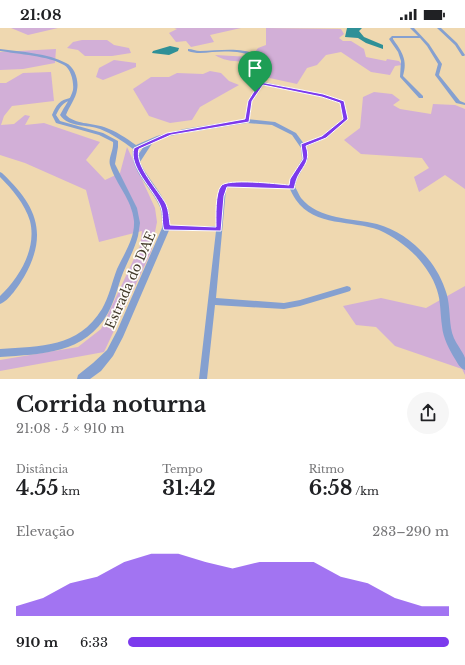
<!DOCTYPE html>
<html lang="pt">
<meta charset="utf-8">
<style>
body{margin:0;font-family:"Libre Baskerville",serif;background:#f6f6f6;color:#202124;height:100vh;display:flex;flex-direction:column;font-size:15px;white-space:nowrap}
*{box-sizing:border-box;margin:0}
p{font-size:13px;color:#757577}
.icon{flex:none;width:22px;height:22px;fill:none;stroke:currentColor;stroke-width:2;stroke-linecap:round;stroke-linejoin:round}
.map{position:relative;height:351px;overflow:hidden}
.side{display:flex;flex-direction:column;background:#fff;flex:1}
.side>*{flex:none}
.pin{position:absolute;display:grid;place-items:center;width:34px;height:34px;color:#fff;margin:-41px -17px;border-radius:50% 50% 50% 0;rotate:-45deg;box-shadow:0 0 4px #0007}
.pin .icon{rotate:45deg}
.round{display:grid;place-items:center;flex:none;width:42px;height:42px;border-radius:21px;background:#f6f6f6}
.overview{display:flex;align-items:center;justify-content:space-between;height:68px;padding:0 16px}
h1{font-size:22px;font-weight:700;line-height:30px}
.figures{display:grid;grid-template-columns:repeat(3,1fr);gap:6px;height:68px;padding:4px 16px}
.figures div{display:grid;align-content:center}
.figures b{font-size:20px;font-weight:700}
.figures small{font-size:11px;font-weight:400}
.figures p{font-size:11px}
.chart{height:112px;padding:8px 16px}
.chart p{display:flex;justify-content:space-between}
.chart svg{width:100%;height:72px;margin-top:4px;fill:#7c3aed;opacity:.7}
ul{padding:0 16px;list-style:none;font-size:13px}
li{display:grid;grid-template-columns:64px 48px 1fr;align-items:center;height:30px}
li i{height:10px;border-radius:5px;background:#7c3aed}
.status{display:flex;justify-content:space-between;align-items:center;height:28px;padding:0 20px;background:#fff;direction:ltr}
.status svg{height:11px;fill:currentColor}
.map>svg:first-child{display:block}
</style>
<div class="status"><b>21:08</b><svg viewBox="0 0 49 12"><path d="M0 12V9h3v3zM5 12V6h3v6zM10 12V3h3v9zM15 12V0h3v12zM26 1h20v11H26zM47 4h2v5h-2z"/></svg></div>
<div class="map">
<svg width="465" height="351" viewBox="0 0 465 351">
<rect width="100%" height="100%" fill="#efd8b0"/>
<!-- green -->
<g fill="#d2afd7">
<polygon points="11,0 58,0 28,7"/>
<polygon points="174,0 241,0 210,7 214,14 191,19 186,13 176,14 169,5 177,1"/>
<path d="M266,0L341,1L344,6L339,10L343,13H351L364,21L366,29L386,33L387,31L399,33L402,37L395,38L390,47L371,44L341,24L326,27L317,37L307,40L297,56L265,49L258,32C244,34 227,35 215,27L251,29L258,20L266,17Z"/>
<polygon points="82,12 107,12 114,17 129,20 131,25 112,28 85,28 78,22 67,20 73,14"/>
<polygon points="56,21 55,35 23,41 0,42 0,24"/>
<polygon points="114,32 136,35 136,39 103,52 96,49 99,40"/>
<polygon points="210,43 221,45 229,53 239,57 200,79 192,92 170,95 149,88 133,61 151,49 169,49 177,45 203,46"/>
<polygon points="51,44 54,73 12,78 4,88 1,97 14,96 25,87 30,88 25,97 44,95 100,114 86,132 105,152 120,145 127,119 155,180 157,194 151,224 104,324 0,343 0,332 78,319 101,301 140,218 142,203 99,214 86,162 25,135 0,127 0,55 6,55 23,45"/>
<polygon points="374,64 392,66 400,72 393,77 400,81 431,86 433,76 455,77 465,81 465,161 445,147 419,164 414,149 429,140 422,130 361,126 344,112 360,100 363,69"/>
<polygon points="465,258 465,347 462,341 395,318 376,299 356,297 343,278 381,270 426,280"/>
</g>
<!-- water -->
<g fill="#2f9097">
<polygon points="347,0 362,0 359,3 364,9 383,17 383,21 366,15 358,10 345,9"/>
<polygon points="170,18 179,20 178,23 169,27 152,25 153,23"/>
</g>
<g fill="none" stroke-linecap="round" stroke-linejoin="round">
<!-- minor -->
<g fill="#85a0d0" fill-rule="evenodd">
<path d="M410,0H414L429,16L442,36L439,47L460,73L465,75V77L456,75L435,47L438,36L427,18L420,10H393V11C402,24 408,32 403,48L423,68V70H419L400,49L401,33L398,24L389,11L392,8H418Z"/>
<polygon points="437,0 441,0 457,15 465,27 464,28 462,28 455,17"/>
<path d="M188,21C192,21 196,23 200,23C221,23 247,17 265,32L267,50L264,54L323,67L344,73L347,91L326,110L305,119H301L300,118L301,117L322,108L343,91L340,75L322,69L263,56L252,73L249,93V94H245V93L248,73L263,50L261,32C247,23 229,23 212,24C204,25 196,26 188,23Z"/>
<path d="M70,70L72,71V72C63,74 60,79 56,87L60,93L103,105L118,113V119L115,136L137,180L140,195L138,208C134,223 126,236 121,250C117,262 114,274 108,285C85,326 42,326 0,329V321C41,318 78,320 102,281C109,269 112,254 117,241C124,226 135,210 134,193C132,171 116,157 110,137C108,130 114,122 113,114L99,107L56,95L52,87C56,77 60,72 70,70Z"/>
<path d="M0,144L2,145C36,177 49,205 24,249C19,257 9,273 0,276V268C19,250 37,221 30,193C25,176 12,161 0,149Z"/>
<polygon points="229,154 292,157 295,159 292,161 230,158 226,161 216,270 284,275 300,272 347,258 350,259 351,261 350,263 347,264 300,278 284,281 215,277 207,351 199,351 216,203 166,202 164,202 163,200 164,198 216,198 220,160"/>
</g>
<!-- tertiary -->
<path fill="#85a0d0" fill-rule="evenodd" d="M0,21C21,24 48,25 66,35C75,39 79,53 77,62C76,70 69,79 66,87C74,96 92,95 104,99C116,103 126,110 136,117L157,108L184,101L247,91L275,94L296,105L307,120L308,131L297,151L295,159C297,162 299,167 301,170C319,192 352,190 377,196C407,204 435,231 445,261C450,274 449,286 451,300C452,307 455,313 459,319C461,323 464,326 465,330C465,333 465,338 465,342C460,340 458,336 455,331C449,321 443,310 442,298C440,285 441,274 437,262C433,249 425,238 416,228C406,218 393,208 379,202C352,192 315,199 296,172C293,168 291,163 289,159L291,151L302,131L301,120L292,107L272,97L247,95L184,105L161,110L153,114L140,134C147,150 162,164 168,181C170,187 170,194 170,200L123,309L113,328L101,343L90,351H77L78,347L93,335L107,322L117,303L162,200C162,193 162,185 160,179C152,160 129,142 133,121C123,113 112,106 100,101C87,96 69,100 60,87C64,79 71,70 73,62C74,54 71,41 64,37C49,28 18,26 0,23ZM144,118L138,127L139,121Z"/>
</g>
<!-- route -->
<path fill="#7c3aed" stroke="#fff" fill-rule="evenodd" d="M260,54L323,66L344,73L348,91L326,110L306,118C311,132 304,137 298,148C296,152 295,157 294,161L227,159L224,168L221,203L164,202C161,194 164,185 160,177C153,161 128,138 134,120L167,105L245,91L248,73ZM263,57L322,69L340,75L343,91L322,108L301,116L303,131L290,151L289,157C278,156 226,150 221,158C215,165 216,189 216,199L170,197C169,190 169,183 166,176C158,162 134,137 139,121L171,107L249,94L252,73Z"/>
<g text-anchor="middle" stroke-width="3.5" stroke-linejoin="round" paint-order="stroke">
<!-- street labels -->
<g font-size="13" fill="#413828" stroke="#fefcf8">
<text transform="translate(130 252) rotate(-66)" y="5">Estrada do DAE</text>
</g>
</g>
</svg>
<div class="pin" style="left:255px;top:64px;background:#1e9e55"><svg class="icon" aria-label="arrive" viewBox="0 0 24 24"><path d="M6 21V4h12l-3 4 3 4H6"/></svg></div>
</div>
<section class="side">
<div class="overview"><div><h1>Corrida noturna</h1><p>21:08 · 5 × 910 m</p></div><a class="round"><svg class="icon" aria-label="share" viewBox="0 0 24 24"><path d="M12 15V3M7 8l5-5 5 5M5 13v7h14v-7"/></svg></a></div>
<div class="figures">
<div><p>Distância</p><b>4.55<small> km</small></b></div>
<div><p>Tempo</p><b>31:42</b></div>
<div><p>Ritmo</p><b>6:58<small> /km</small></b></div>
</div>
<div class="chart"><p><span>Elevação</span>283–290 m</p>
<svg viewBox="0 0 160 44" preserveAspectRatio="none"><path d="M0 44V38L10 33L20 24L30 20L40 11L50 6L60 6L70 11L80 15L90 11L100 11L110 11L120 20L130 24L140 33L150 38L160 38V44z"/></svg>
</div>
<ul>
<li><b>910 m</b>6:33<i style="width:100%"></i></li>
</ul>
</section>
